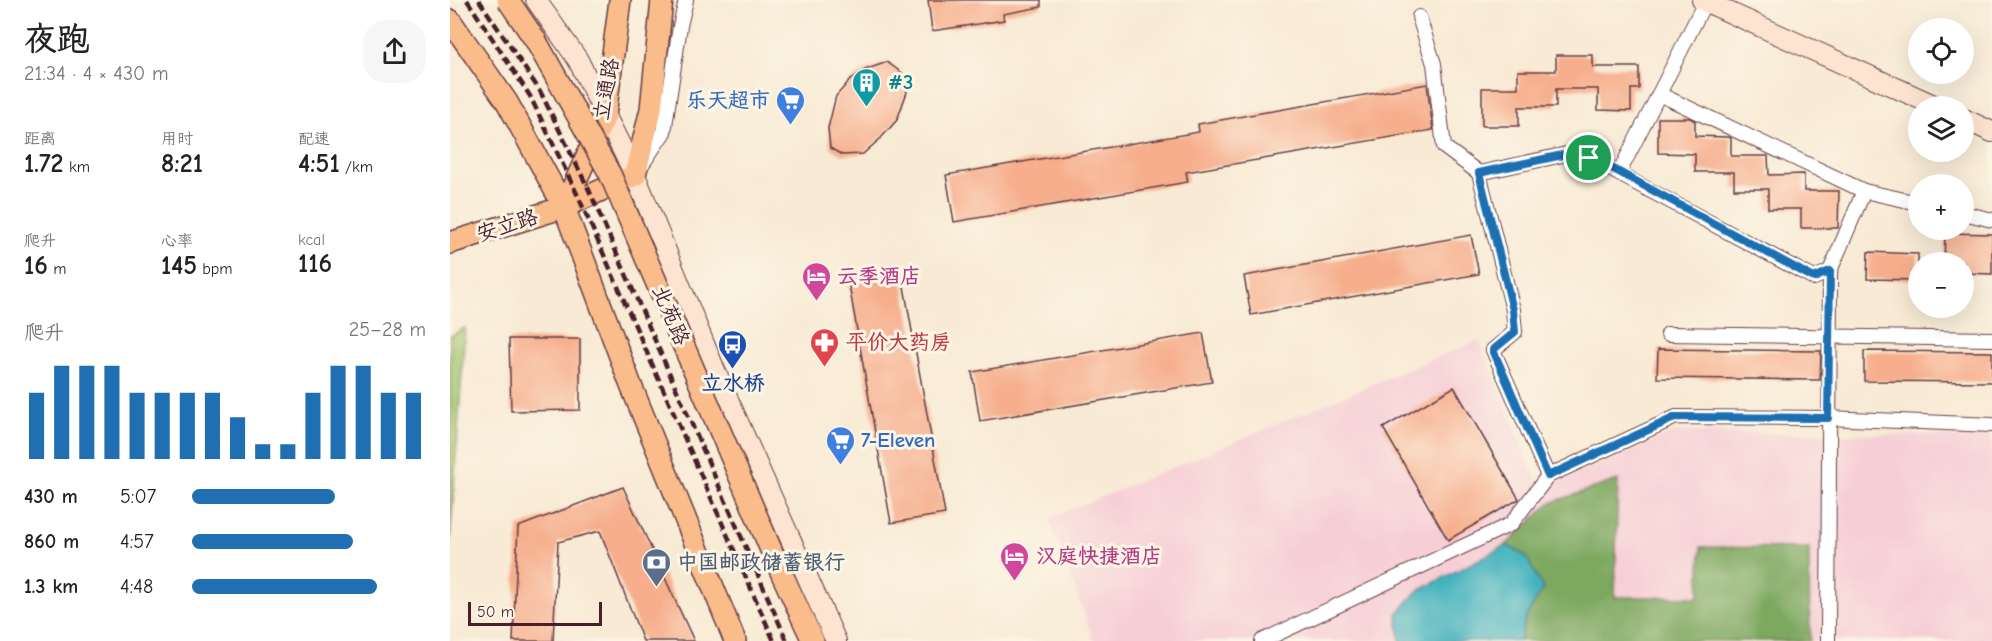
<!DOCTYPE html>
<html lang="zh">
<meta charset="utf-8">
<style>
body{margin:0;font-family:"Comic Neue","LXGW WenKai TC",sans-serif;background:#f6f6f6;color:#222;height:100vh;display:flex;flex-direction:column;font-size:22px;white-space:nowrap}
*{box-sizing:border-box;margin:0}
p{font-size:20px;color:#767676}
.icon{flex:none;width:33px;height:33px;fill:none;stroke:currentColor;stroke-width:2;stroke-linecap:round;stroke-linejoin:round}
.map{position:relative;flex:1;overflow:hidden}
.side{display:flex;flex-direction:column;background:#fff;width:450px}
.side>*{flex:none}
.buttons{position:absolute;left:1458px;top:18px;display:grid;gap:12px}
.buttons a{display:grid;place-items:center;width:66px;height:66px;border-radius:50%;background:#fff;box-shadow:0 6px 24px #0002;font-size:30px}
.scale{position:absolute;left:18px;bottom:15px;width:134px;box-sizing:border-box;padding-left:6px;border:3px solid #4a1f2b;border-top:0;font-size:16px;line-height:21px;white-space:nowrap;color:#4a1f2b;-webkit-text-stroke:4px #fcf5e5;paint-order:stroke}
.pin{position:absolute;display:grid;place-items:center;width:51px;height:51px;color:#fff;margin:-26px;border:3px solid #fff;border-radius:50%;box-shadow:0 2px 6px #0007}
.round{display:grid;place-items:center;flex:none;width:63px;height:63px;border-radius:24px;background:#f6f6f6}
.head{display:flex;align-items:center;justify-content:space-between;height:102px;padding:0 24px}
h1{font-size:33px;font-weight:700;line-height:45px}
.metrics{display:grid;grid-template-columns:repeat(3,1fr);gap:9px;height:102px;padding:6px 24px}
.metrics div{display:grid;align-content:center}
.metrics b{font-size:26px;font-weight:700}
.metrics small{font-size:16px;font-weight:400}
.metrics p{font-size:16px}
.chart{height:168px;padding:12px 24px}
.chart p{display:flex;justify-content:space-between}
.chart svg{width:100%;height:108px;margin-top:6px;stroke:#1f6fb2;stroke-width:6}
ul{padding:0 24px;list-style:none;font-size:20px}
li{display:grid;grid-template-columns:96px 72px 1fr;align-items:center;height:45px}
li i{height:15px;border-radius:8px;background:#1f6fb2}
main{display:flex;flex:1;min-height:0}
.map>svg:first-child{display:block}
</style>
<main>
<section class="side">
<div class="head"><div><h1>夜跑</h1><p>21:34 · 4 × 430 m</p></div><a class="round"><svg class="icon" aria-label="share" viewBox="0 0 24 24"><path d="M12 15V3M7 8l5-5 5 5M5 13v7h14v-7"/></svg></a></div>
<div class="metrics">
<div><p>距离</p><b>1.72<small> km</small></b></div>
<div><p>用时</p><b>8:21</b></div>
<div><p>配速</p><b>4:51<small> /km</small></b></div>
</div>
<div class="metrics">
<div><p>爬升</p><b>16<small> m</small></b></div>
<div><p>心率</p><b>145<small> bpm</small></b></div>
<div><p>kcal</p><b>116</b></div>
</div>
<div class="chart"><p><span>爬升</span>25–28 m</p>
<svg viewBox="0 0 160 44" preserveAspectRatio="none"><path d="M5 44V17M15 44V6M25 44V6M35 44V6M45 44V17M55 44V17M65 44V17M75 44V17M85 44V27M95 44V38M105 44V38M115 44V17M125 44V6M135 44V6M145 44V17M155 44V17"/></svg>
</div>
<ul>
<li><b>430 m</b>5:07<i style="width:61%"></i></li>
<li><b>860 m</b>4:57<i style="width:69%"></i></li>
<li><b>1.3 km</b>4:48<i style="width:79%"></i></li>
</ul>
</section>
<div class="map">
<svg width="1542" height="641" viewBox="0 0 1542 641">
<rect width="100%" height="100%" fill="#fcf5e5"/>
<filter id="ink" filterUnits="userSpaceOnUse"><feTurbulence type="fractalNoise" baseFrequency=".0167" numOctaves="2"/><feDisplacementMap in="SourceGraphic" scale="12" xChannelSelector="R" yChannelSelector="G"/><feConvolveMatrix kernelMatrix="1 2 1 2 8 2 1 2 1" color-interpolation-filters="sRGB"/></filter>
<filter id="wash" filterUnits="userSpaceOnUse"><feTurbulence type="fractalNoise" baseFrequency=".008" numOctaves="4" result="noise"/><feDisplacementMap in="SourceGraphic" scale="24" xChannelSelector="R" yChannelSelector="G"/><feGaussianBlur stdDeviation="1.35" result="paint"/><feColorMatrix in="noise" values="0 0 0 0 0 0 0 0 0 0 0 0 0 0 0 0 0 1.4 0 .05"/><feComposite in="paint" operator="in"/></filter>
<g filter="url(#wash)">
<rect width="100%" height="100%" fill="#f8ead4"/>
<!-- built -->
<polygon fill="#f6cfd6" points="1029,340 1090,489 1225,432 1542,436 1542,641 644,641 599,519"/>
<!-- green -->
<polygon fill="#9cc26c" stroke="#73704c" stroke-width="1.5" points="15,328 0,544 0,336"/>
<!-- forest -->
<polygon fill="#7da860" stroke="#646446" stroke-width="1.5" points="1168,480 1165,597 1249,597 1251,547 1359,548 1360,641 1069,641 1076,617 1093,589 1076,556 1056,545 1100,503"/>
<!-- water -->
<polygon fill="#43b2be" stroke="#466874" stroke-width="1.5" points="1056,545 1076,556 1093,589 1076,617 1069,641 950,641 947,614 966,592"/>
<g id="blocks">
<!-- building -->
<g fill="#f6ae8c">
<polygon points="478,0 591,0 591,7 553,14 554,20 482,31"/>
<polygon points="1106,55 1143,55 1143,67 1189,67 1189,89 1181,89 1181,111 1148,110 1148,89 1106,89 1106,107 1069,107 1069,126 1032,126 1032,88 1068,88 1068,71 1106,71"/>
<polygon points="437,62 452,73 457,92 447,120 431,138 413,154 392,155 380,148 378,128 386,96 401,79 415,70"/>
<polygon points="977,84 983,130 736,172 738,182 504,222 496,175 749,132 748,124"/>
<polygon points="1208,118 1240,118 1245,121 1245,136 1278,137 1281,138 1281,156 1318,156 1319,175 1354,174 1354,191 1389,191 1388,228 1351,228 1351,209 1318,209 1318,189 1284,189 1284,172 1245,172 1245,154 1208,153"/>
<polygon points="1495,233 1542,234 1542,274 1514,273 1514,262 1494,262"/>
<polygon points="1021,235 1029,274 801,315 794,276"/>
<polygon points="1418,252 1468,254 1468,280 1417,279"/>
<polygon points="451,270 495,514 441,523 398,279"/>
<polygon points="753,333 762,382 530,421 522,372"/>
<polygon points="59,339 130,339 130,410 61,411"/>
<polygon points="1208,349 1371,351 1370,380 1207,378"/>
<polygon points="1414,351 1542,352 1542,382 1414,381"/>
<polygon points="1004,387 1069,499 998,540 933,428"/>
<polygon points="173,487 244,641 193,641 150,531 108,542 103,641 63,641 68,527"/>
</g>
</g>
</g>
<g filter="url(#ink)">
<use href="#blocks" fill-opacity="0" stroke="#643d44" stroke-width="1.5"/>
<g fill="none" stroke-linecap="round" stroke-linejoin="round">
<defs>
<g id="street">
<polyline points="1255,2 1209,94 1414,191 1380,271 1364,278 1139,158 1117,154 1029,173 1063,310 1065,332 1043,350 1098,476 1226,417 1378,418 1542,425"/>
<polyline points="969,17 984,64 994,147 1029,173"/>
<polyline points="191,166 214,132 230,26 236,0"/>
<polyline points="1169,173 1209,94"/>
<polyline points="1414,191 1468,203"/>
<polyline points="1514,213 1542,220"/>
<polyline points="1218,334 1542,339"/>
<polyline points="812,641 1061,524 1098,476"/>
<polyline points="1378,641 1380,271"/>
</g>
<g id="secondary">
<polyline points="86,0 128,60 185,175 264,368 386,641"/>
<polyline points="1252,0 1486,106"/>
<polyline points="1514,119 1542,132"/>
</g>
<g id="primary">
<polyline points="0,20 57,102 114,207 180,383 285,641"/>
<polyline points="114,207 155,116 170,0"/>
<polyline points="0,243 114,207 185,175 201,109 212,0"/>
<polyline points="325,559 363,641"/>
</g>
</defs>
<!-- street casing -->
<use href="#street" stroke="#643d44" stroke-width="16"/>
<!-- secondary casing -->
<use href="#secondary" stroke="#643d44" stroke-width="22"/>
<!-- primary casing -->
<use href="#primary" stroke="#643d44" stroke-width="24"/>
<!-- street -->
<use href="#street" stroke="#fff" stroke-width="14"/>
<!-- secondary -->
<use href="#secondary" stroke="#fde4d1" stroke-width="20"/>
<!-- primary -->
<use href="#primary" stroke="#fabc8b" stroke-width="21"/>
<!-- rail -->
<g stroke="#4a1f2b" stroke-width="4.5" stroke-dasharray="9 4.5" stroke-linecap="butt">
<polyline points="17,0 80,96 128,196 324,641"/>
<polyline points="29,0 90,91 139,190 337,641"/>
</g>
<defs>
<polyline id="primary-bridge" points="58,0 86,41 160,174 325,559"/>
</defs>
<!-- primary-bridge casing -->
<use href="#primary-bridge" stroke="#643d44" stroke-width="24" stroke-linecap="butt"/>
<!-- primary-bridge -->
<use href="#primary-bridge" stroke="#fabc8b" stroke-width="21"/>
</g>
</g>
<g fill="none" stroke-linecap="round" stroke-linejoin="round" filter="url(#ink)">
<defs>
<polygon id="route" points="1117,154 1139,158 1156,165 1364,278 1380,271 1378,418 1226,417 1098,476 1043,350 1065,332 1063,310 1029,173"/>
</defs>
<!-- route casing -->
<use href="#route" stroke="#fff" stroke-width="12"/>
<!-- route -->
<use href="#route" stroke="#1f6fb2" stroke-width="8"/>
</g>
<!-- icons -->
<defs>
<symbol id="building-pin" viewBox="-11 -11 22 30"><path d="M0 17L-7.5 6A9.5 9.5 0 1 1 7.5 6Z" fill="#0f9aa8" stroke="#fcf5e5"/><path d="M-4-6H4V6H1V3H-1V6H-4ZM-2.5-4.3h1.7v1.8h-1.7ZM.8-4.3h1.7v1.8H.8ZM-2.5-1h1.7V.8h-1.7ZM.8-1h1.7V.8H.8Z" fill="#fff"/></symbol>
<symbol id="supermarket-pin" viewBox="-11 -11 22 30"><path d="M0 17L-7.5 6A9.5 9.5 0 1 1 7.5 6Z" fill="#3f7fe0" stroke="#fcf5e5"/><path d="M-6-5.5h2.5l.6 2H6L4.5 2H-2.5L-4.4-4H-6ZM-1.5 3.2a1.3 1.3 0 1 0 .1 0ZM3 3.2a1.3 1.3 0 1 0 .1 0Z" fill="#fff"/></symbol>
<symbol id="hotel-pin" viewBox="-11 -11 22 30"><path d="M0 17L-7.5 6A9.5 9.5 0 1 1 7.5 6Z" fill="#d1479c" stroke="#fcf5e5"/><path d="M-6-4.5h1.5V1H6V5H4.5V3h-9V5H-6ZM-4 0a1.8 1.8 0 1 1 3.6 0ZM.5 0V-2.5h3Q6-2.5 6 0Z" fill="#fff"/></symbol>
<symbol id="pharmacy-pin" viewBox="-11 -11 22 30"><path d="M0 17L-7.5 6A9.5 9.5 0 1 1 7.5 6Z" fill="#e0444e" stroke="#fcf5e5"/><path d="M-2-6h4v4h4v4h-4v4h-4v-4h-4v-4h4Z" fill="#fff"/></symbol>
<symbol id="bus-pin" viewBox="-11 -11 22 30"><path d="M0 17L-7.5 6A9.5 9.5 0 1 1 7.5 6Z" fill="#1a4fb4" stroke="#fcf5e5"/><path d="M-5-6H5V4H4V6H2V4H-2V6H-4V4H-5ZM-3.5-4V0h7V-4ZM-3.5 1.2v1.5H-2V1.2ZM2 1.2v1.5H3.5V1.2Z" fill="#fff"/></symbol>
<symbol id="bank-pin" viewBox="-11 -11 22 30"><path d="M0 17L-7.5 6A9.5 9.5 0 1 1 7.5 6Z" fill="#5c6f8a" stroke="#fcf5e5"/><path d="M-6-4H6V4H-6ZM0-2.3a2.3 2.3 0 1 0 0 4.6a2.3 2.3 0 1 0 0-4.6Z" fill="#fff"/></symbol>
</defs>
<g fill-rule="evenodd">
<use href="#building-pin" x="400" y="66" width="33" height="45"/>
<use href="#supermarket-pin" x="324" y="84" width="33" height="45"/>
<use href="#hotel-pin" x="350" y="260" width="33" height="45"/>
<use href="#pharmacy-pin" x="358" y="326" width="33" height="45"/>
<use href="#bus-pin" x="266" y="328" width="33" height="45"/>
<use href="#supermarket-pin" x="374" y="424" width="33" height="45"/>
<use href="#hotel-pin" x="548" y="540" width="33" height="45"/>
<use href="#bank-pin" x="190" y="546" width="33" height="45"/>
</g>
<g text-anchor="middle" stroke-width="6" stroke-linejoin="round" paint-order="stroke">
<!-- culture labels -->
<g font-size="21" font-weight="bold" fill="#0d838f" stroke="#fcf5e5" text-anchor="start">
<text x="438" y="89">#3</text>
</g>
<!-- street labels -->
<g font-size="21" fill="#4a1f2b" stroke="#fcf5e5">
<text transform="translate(156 89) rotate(-80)" y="7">立通路</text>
<text transform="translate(57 225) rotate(-18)" y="7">安立路</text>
<text transform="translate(221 315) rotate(67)" y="7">北苑路</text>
</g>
<!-- shop labels -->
<g font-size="21" font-weight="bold" fill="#366cbe" stroke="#fcf5e5" text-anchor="end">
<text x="320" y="107">乐天超市</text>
<text x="411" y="447" text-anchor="start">7-Eleven</text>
</g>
<!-- hotel labels -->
<g font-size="21" font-weight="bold" fill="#b23c85" stroke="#fcf5e5" text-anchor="start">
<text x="387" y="283">云季酒店</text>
<text x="586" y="563">汉庭快捷酒店</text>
</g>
<!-- health labels -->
<g font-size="21" font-weight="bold" fill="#be3a42" stroke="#fcf5e5" text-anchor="start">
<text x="396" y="349">平价大药房</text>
</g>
<!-- transit labels -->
<g font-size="21" font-weight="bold" fill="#164399" stroke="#fcf5e5">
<text x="283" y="390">立水桥</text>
</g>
<!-- service labels -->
<g font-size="21" font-weight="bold" fill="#4e5e75" stroke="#fcf5e5" text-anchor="start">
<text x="227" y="569">中国邮政储蓄银行</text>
</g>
</g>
</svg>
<div class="buttons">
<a><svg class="icon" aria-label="locate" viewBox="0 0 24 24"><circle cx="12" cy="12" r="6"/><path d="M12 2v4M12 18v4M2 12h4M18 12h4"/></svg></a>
<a><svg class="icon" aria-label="layers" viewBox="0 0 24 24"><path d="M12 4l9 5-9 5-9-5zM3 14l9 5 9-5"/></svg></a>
<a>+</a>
<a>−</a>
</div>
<div class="scale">50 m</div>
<div class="pin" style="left:1139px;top:158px;background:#1e9e55"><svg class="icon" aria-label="arrive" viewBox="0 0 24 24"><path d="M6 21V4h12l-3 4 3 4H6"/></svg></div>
</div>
</main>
